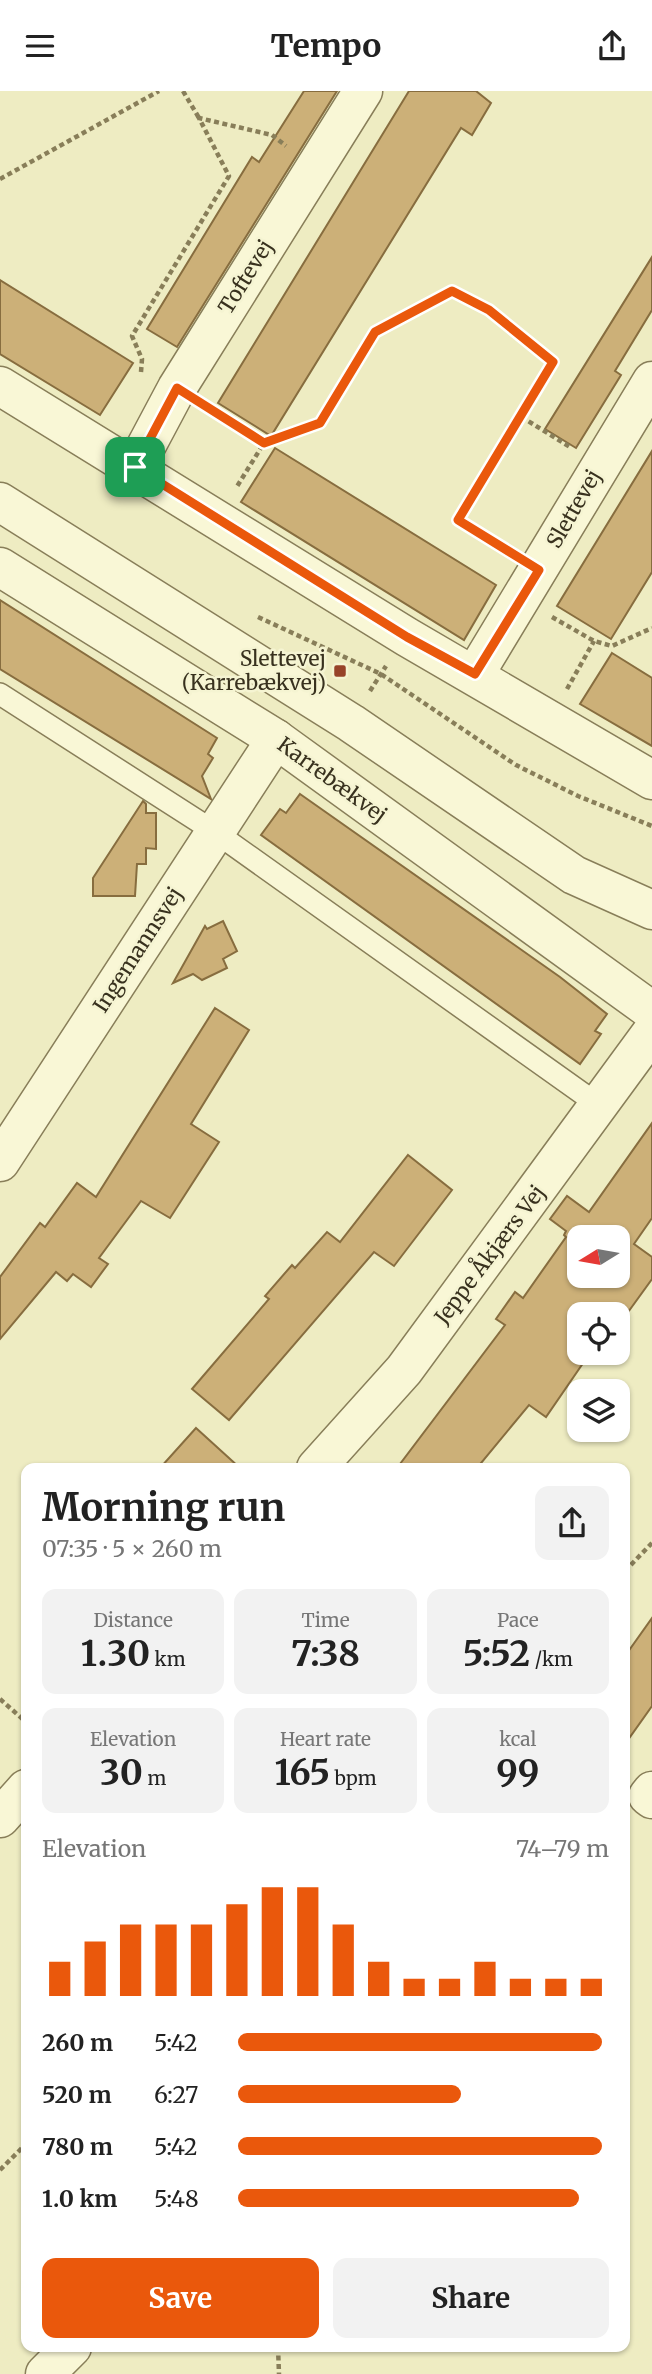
<!DOCTYPE html>
<meta charset="utf-8">
<style>
body{margin:0;font-family:Merriweather,serif;background:#f2f2f2;color:#222;height:100vh;display:flex;flex-direction:column;font-size:26px;white-space:nowrap}
*{box-sizing:border-box;margin:0}
p{font-size:23px;color:#767676}
.icon{flex:none;width:38px;height:38px;fill:none;stroke:currentColor;stroke-width:2;stroke-linecap:round;stroke-linejoin:round}
.map{position:relative;flex:1;overflow:hidden}
.details{position:absolute;left:21px;top:1372px;width:609px;height:889px;display:flex;flex-direction:column;background:#fff;border-radius:14px;box-shadow:0 2px 5px #0004}
.details>*{flex:none}
.needle{width:46px;rotate:259deg}
.tools{position:absolute;left:567px;top:1134px;display:grid;gap:14px}
.tools a{display:grid;place-items:center;width:63px;height:63px;border-radius:14px;background:#fff;box-shadow:0 2px 5px #0004;font-size:35px}
.pin{position:absolute;display:grid;place-items:center;width:60px;height:60px;color:#fff;margin:-30px;border-radius:14px;box-shadow:0 4px 10px #0006}
.round{display:grid;place-items:center;flex:none;width:74px;height:74px;border-radius:14px;background:#f2f2f2}
.overview{display:flex;align-items:center;justify-content:space-between;height:119px;padding:0 21px}
h1{font-size:38px;font-weight:700;line-height:52px}
.stats{display:grid;grid-template-columns:repeat(3,1fr);gap:10px;height:119px;padding:7px 21px}
.stats div{display:grid;align-content:center;border-radius:14px;background:#f2f2f2;text-align:center}
.stats b{font-size:35px;font-weight:700}
.stats small{font-size:19px;font-weight:400}
.stats p{font-size:19px}
.chart{height:196px;padding:14px 21px}
.chart p{display:flex;justify-content:space-between}
.chart svg{width:100%;height:126px;margin-top:7px;stroke:#ea580c;stroke-width:6}
.button{display:flex;gap:14px;margin-top:auto;padding:14px 21px}
.button a{flex:1;height:80px;border-radius:14px;background:#ea580c;color:#fff;font-size:28px;font-weight:700;line-height:80px;text-align:center}
.button a+a{background:#f2f2f2;color:#222}
ul{padding:0 21px;list-style:none;font-size:23px}
li{display:grid;grid-template-columns:112px 84px 1fr;align-items:center;height:52px}
li i{height:18px;border-radius:9px;background:#ea580c}
header{display:flex;justify-content:space-between;align-items:center;height:91px;padding:0 21px;background:#fff;font-size:32px;font-weight:700}
.map>svg:first-child{display:block}
</style>
<header><svg class="icon" aria-label="menu" viewBox="0 0 24 24"><path d="M4 6h16M4 12h16M4 18h16"/></svg>Tempo<svg class="icon" aria-label="share" viewBox="0 0 24 24"><path d="M12 15V3M7 8l5-5 5 5M5 13v7h14v-7"/></svg></header>
<div class="map">
<svg width="652" height="2283" viewBox="0 0 652 2283">
<rect width="100%" height="100%" fill="#eeecc2"/>
<!-- building -->
<g fill="#ccb078" stroke="#876d3f" stroke-width="2" fill-rule="evenodd">
<polygon points="304,0 337,0 177,256 147,238 252,66 259,71"/>
<polygon points="409,0 476,0 491,12 472,44 461,37 271,345 218,312"/>
<polygon points="652,166 652,219 615,280 621,284 576,357 545,338"/>
<polygon points="0,189 133,272 100,324 0,263"/>
<polygon points="275,357 496,494 464,549 241,411"/>
<polygon points="652,360 652,481 611,548 557,515"/>
<polygon points="0,509 217,647 208,663 213,667 202,685 211,708 0,578"/>
<polygon points="612,562 652,587 652,655 580,613"/>
<polygon points="300,703 560,886 607,923 595,940 601,943 580,973 261,744 280,718 286,722"/>
<polygon points="143,710 146,713 146,722 156,722 156,758 146,757 146,773 137,773 135,805 93,805 93,787"/>
<polygon points="223,830 237,860 223,868 227,877 202,889 193,883 173,892 205,835 207,838"/>
<polygon points="215,917 249,939 191,1033 219,1051 170,1127 141,1110 99,1167 108,1173 91,1196 73,1183 67,1190 56,1181 0,1248 0,1186 40,1132 45,1136 77,1092 96,1106"/>
<path d="M652,1032V1127L634,1153L652,1166V1188L618,1235V1223H579V1262H590L546,1326L529,1314L477,1377H397L505,1234L496,1228L515,1201L523,1207L566,1146L564,1144L566,1140L550,1128L567,1105L589,1121ZM579,1146H618V1185H579Z"/>
<polygon points="408,1064 452,1099 394,1175 374,1161 229,1329 192,1298 269,1208 265,1205 292,1174 295,1177 327,1141 340,1151"/>
<polygon points="196,1337 240,1377 160,1377"/>
<polygon points="652,1527 652,1615 625,1653 625,1565"/>
</g>
<g fill="none" stroke-linecap="round" stroke-linejoin="round">
<defs>
<polyline id="service" points="0,603 215,741 600,1015"/>
<g id="minor">
<polyline points="0,295 407,546 652,689"/>
<polyline points="135,376 177,297 363,0"/>
<polyline points="0,476 276,648 652,920"/>
<polyline points="475,583 652,290"/>
<polyline points="0,1071 276,648"/>
<polyline points="316,1377 404,1279 652,941"/>
<polyline points="652,1700 648,1705 652,1708"/>
<polyline points="0,1727 26,1698"/>
<polyline points="45,2283 72,2256"/>
</g>
<polyline id="tertiary" points="0,411 351,632 574,784 652,819"/>
</defs>
<!-- service casing -->
<use href="#service" stroke="#887e59" stroke-width="24"/>
<!-- minor casing -->
<use href="#minor" stroke="#887e59" stroke-width="41"/>
<!-- tertiary casing -->
<use href="#tertiary" stroke="#887e59" stroke-width="41"/>
<!-- path -->
<g stroke="#887e59" stroke-width="4.5" stroke-dasharray="5 3.5" stroke-linecap="butt">
<polyline points="183,0 199,27"/>
<polyline points="0,88 159,0"/>
<polyline points="141,281 142,268 132,245 229,85 199,27 272,44 286,55"/>
<polyline points="209,317 264,352 236,397"/>
<polyline points="264,352 320,332 375,241 452,200 489,219 553,271 520,325 570,356"/>
<polyline points="508,460 458,429 520,325"/>
<polyline points="258,526 381,583 516,674 578,705 652,735"/>
<polyline points="552,526 594,550 612,555 652,537"/>
<polyline points="567,598 594,550"/>
<polyline points="370,600 386,575"/>
<polyline points="625,1480 652,1452"/>
<polyline points="0,1608 26,1631"/>
<polyline points="0,2079 26,2053"/>
<polyline points="278,2256 279,2283"/>
</g>
<!-- service -->
<use href="#service" stroke="#f9f7d6" stroke-width="21"/>
<!-- minor -->
<use href="#minor" stroke="#f9f7d6" stroke-width="38"/>
<!-- tertiary -->
<use href="#tertiary" stroke="#f9f7d6" stroke-width="38"/>
</g>
<g fill="none" stroke-linecap="round" stroke-linejoin="round">
<defs>
<polygon id="route" points="452,200 489,219 553,271 458,429 539,479 475,583 407,546 135,376 177,297 264,352 320,332 375,241"/>
</defs>
<!-- route casing -->
<use href="#route" stroke="#fff" stroke-width="14"/>
<!-- route -->
<use href="#route" stroke="#ea580c" stroke-width="9"/>
</g>
<!-- markers -->
<rect fill="#974329" stroke="#f5f4d2" stroke-width="2.5" x="333" y="573" width="14" height="14" rx="3.5"/>
<g text-anchor="middle" stroke-width="5" stroke-linejoin="round" paint-order="stroke">
<!-- street labels -->
<g font-size="21" fill="#38311e" stroke="#f5f4d2">
<text transform="translate(246 186) rotate(-58)" y="7">Toftevej</text>
<text transform="translate(574 418) rotate(-60)" y="7">Slettevej</text>
<text transform="translate(332 689) rotate(36)" y="7">Karrebækvej</text>
<text transform="translate(138 859) rotate(-57)" y="7">Ingemannsvej</text>
<text transform="translate(490 1164) rotate(-53)" y="7">Jeppe Åkjærs Vej</text>
</g>
<!-- poi labels -->
<g font-size="21" fill="#38311e" stroke="#f5f4d2" text-anchor="end">
<text x="326" y="575">Slettevej<tspan x="326" dy="24">(Karrebækvej)</tspan></text>
</g>
</g>
</svg>
<div class="tools">
<a><svg class="needle" viewBox="-14 -14 28 28"><path d="M0-13l5 13h-10z" fill="#e53935"/><path d="M0 13l5-13h-10z" fill="#767676"/></svg></a>
<a><svg class="icon" aria-label="locate" viewBox="0 0 24 24"><circle cx="12" cy="12" r="6"/><path d="M12 2v4M12 18v4M2 12h4M18 12h4"/></svg></a>
<a><svg class="icon" aria-label="layers" viewBox="0 0 24 24"><path d="M12 4l9 5-9 5-9-5zM3 14l9 5 9-5"/></svg></a>
</div>
<div class="pin" style="left:135px;top:376px;background:#1e9e55"><svg class="icon" aria-label="arrive" viewBox="0 0 24 24"><path d="M6 21V4h12l-3 4 3 4H6"/></svg></div>
<section class="details">
<div class="overview"><div><h1>Morning run</h1><p>07:35 · 5 × 260 m</p></div><a class="round"><svg class="icon" aria-label="share" viewBox="0 0 24 24"><path d="M12 15V3M7 8l5-5 5 5M5 13v7h14v-7"/></svg></a></div>
<div class="stats">
<div><p>Distance</p><b>1.30<small> km</small></b></div>
<div><p>Time</p><b>7:38</b></div>
<div><p>Pace</p><b>5:52<small> /km</small></b></div>
</div>
<div class="stats">
<div><p>Elevation</p><b>30<small> m</small></b></div>
<div><p>Heart rate</p><b>165<small> bpm</small></b></div>
<div><p>kcal</p><b>99</b></div>
</div>
<div class="chart"><p><span>Elevation</span>74–79 m</p>
<svg viewBox="0 0 160 44" preserveAspectRatio="none"><path d="M5 44V32M15 44V25M25 44V19M35 44V19M45 44V19M55 44V12M65 44V6M75 44V6M85 44V19M95 44V32M105 44V38M115 44V38M125 44V32M135 44V38M145 44V38M155 44V38"/></svg>
</div>
<ul>
<li><b>260 m</b>5:42<i style="width:98%"></i></li>
<li><b>520 m</b>6:27<i style="width:60%"></i></li>
<li><b>780 m</b>5:42<i style="width:98%"></i></li>
<li><b>1.0 km</b>5:48<i style="width:92%"></i></li>
</ul>
<div class="button"><a>Save</a><a>Share</a></div>
</section>
</div>
